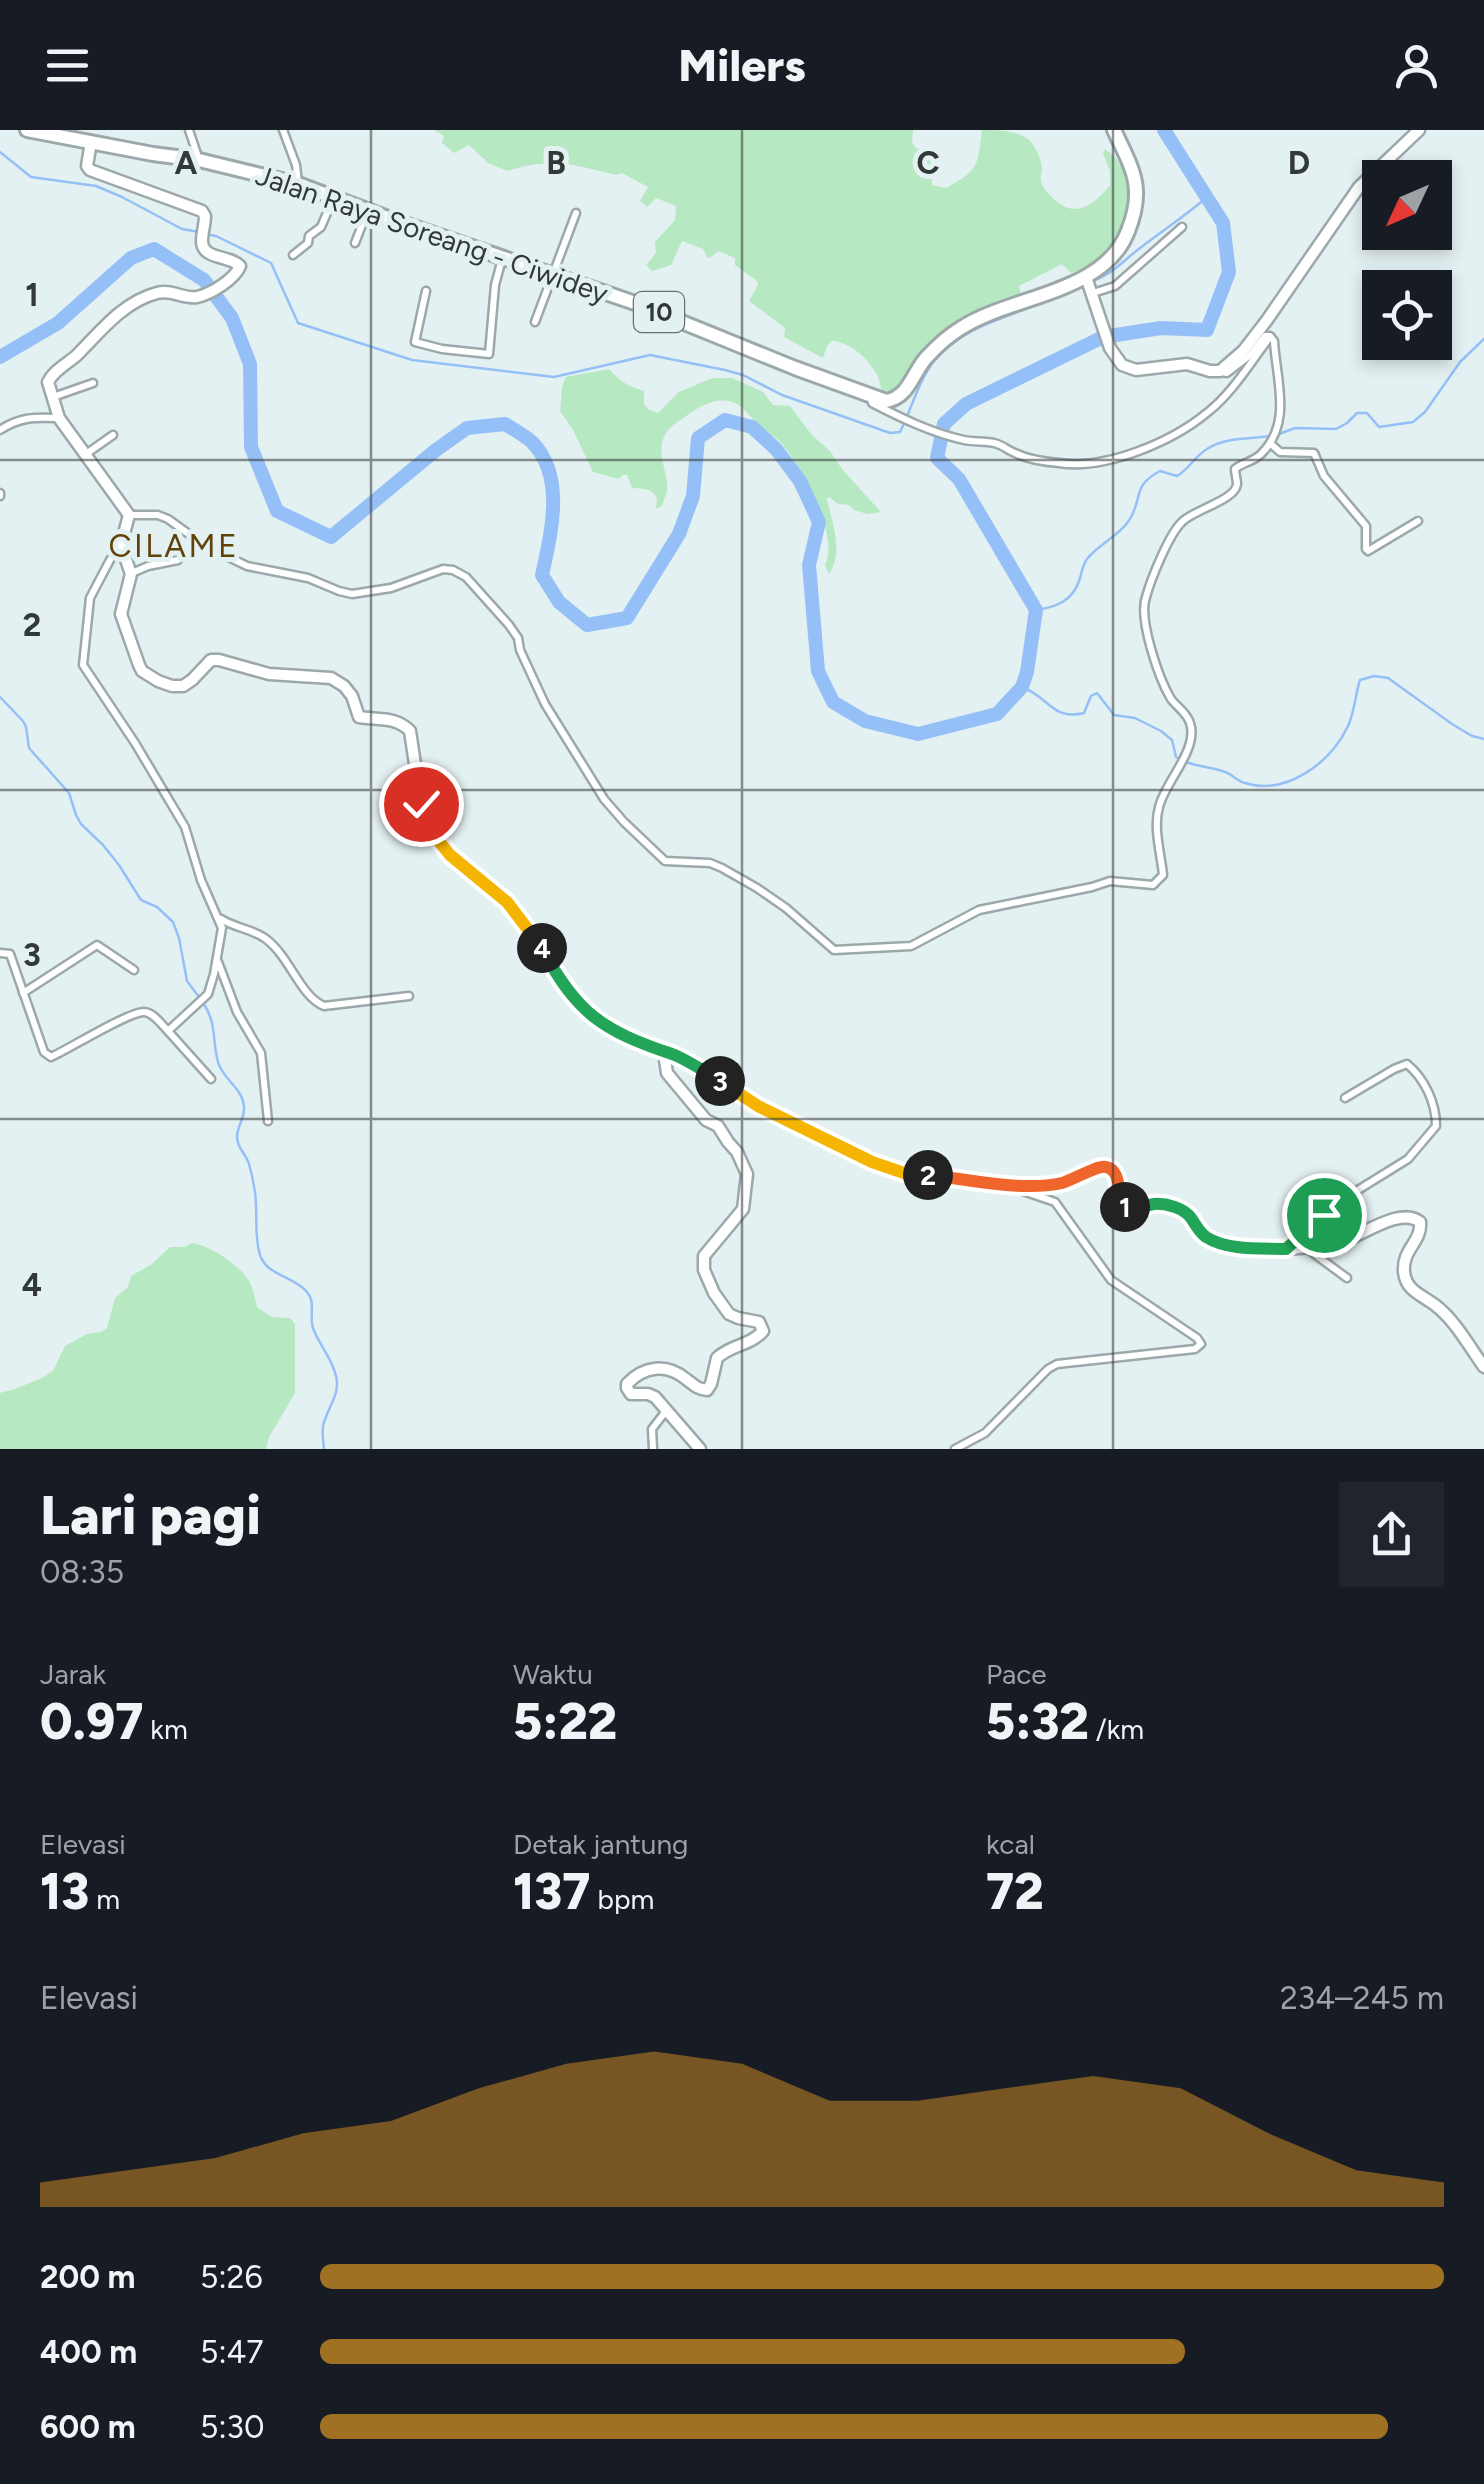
<!DOCTYPE html>
<html lang="id">
<meta charset="utf-8">
<style>
body{margin:0;font-family:Figtree,sans-serif;background:#20242c;color:#f1f3f6;height:100vh;display:flex;flex-direction:column;font-size:38px;white-space:nowrap}
*{box-sizing:border-box;margin:0}
p{font-size:32px;color:#9ea1a6}
.icon{flex:none;width:55px;height:55px;fill:none;stroke:currentColor;stroke-width:2;stroke-linecap:round;stroke-linejoin:round}
.map{position:relative;height:1319px;overflow:hidden}
.sheet{display:flex;flex-direction:column;background:#171b24;flex:1}
.sheet>*{flex:none}
.needle{width:65px;rotate:226deg}
.buttons{position:absolute;left:1362px;top:30px;display:grid;gap:20px}
.buttons a{display:grid;place-items:center;width:90px;height:90px;border-radius:0px;background:#171b24;box-shadow:0 5px 15px #0003;font-size:50px}
.pin{position:absolute;display:grid;place-items:center;width:85px;height:85px;color:#fff;margin:-42px;border:5px solid #fff;border-radius:50%;box-shadow:0 2px 10px #0007}
.km{position:absolute;width:50px;height:50px;margin:-25px;border-radius:50%;background:#222;color:#fff;font-size:28px;line-height:50px;text-align:center}
.round{display:grid;place-items:center;flex:none;width:105px;height:105px;border-radius:0px;background:#20242c}
.overview{display:flex;align-items:center;justify-content:space-between;height:170px;padding:0 40px}
h1{font-size:55px;font-weight:800;line-height:75px}
.stats{display:grid;grid-template-columns:repeat(3,1fr);gap:15px;height:170px;padding:10px 40px}
.stats div{display:grid;align-content:center}
.stats b{font-size:50px;font-weight:800}
.stats small{font-size:28px;font-weight:400}
.stats p{font-size:28px}
.chart{height:280px;padding:20px 40px}
.chart p{display:flex;justify-content:space-between}
.chart svg{width:100%;height:180px;margin-top:10px;fill:#a07023;opacity:.7}
ul{padding:0 40px;list-style:none;font-size:32px}
li{display:grid;grid-template-columns:160px 120px 1fr;align-items:center;height:75px}
li i{height:25px;border-radius:12px;background:#a07023}
header{display:flex;justify-content:space-between;align-items:center;height:130px;padding:0 40px;background:#171b24;font-size:45px;font-weight:800}
.map>svg:first-child{display:block}
</style>
<header><svg class="icon" aria-label="menu" viewBox="0 0 24 24"><path d="M4 6h16M4 12h16M4 18h16"/></svg>Milers<svg class="icon" aria-label="person" viewBox="0 0 24 24"><circle cx="12" cy="8" r="4"/><path d="M4 21q1-7 8-7t8 7"/></svg></header>
<div class="map">
<svg width="1484" height="1319" viewBox="0 0 1484 1319">
<rect width="100%" height="100%" fill="#e4f1f2"/>
<!-- green -->
<g fill="#b6e9c2">
<path d="M434,0H913L912,12L916,18L932,26V55L946,58C980,39 977,37 982,0C998,0 1014,0 1028,9C1035,15 1041,28 1042,38C1042,45 1039,46 1042,54C1043,58 1048,63 1051,66C1073,90 1093,77 1110,55V41L1103,23L1105,19L1116,28L1138,62L1128,92L1102,132L1071,143L1062,134L1019,156L1021,164L960,195L903,259L885,268C880,260 881,253 877,245C869,229 850,212 832,211L827,216L823,228L784,207L785,198L749,171L758,155L757,151L735,135V128L718,121L710,128L707,127L703,119L682,111L671,135L652,141L646,135L656,123L655,112L675,90L676,76L656,68L647,77L640,71L648,57L622,43L616,45C573,34 551,27 507,41L488,33L469,15L454,23L442,13L444,6Z"/>
<path d="M609,239C620,251 627,256 644,261V274L649,280L658,283L679,262L712,248H732L763,262L773,275L790,276L811,304L830,321L842,339L880,381L877,383L867,384L854,380L849,375L838,374L829,367L827,369C832,392 844,422 829,444L825,435C840,405 802,339 783,315C777,307 766,302 759,295C750,287 741,273 729,271C714,268 698,277 686,286C678,292 668,297 664,307C656,324 669,344 667,361C666,366 663,371 662,376L656,379L657,368C651,358 644,359 632,358L627,345H623L619,349L593,342L573,300L560,281C562,271 560,256 566,247Z"/>
<path d="M192,1113C210,1115 243,1137 250,1153C254,1160 255,1169 257,1177L272,1187L290,1188L295,1194V1263L269,1307L266,1319H0V1263L15,1259L42,1248L53,1241L65,1216L87,1204L101,1202L107,1198L115,1168L128,1157L131,1146L152,1134L170,1117H185Z"/>
</g>
<g fill="none" stroke-linecap="round" stroke-linejoin="round">
<!-- stream -->
<g stroke="#95c0f7" stroke-width="2.5">
<polyline points="0,22 31,47 96,56 122,67 182,99 199,102"/>
<path d="M206,104L216,106L271,133L298,193L412,230L554,247L650,225L725,240L743,245L782,265L890,303L900,302C912,278 918,252 934,231C963,194 1018,185 1058,166"/>
<path d="M1093,151C1114,143 1123,131 1140,118C1162,101 1185,86 1206,68"/>
<polyline points="1279,304 1295,298 1336,299 1347,293 1357,283 1367,283 1379,297 1413,292 1425,282 1460,232 1484,209"/>
<path d="M1036,480C1055,477 1072,472 1079,451C1082,443 1082,436 1087,429C1098,415 1117,407 1128,392C1144,370 1130,357 1160,341L1177,346C1189,339 1195,326 1207,319C1225,307 1250,309 1271,306"/>
<path d="M1022,557C1048,566 1052,591 1084,583L1091,566L1097,563L1114,585L1135,588L1161,601L1172,610L1176,627L1179,629"/>
<polyline points="0,567 23,591 26,597 29,618 69,663 76,685 81,694 103,715 119,735 141,770 157,777 173,792 179,808 187,851 199,867"/>
<path d="M1186,632C1199,637 1212,637 1225,642C1232,644 1237,651 1245,653C1287,666 1331,632 1348,596C1355,581 1355,565 1360,550L1374,546L1388,548L1452,594L1472,606L1484,609"/>
<path d="M204,874C217,895 212,910 218,932C223,950 243,958 244,977C245,988 237,996 237,1007C237,1018 246,1024 249,1034C251,1041 253,1050 254,1056C259,1079 253,1103 260,1125C267,1146 294,1146 307,1162C316,1172 309,1185 313,1198C319,1215 332,1228 336,1246C341,1264 327,1278 323,1296C322,1304 323,1311 324,1319"/>
</g>
<!-- river -->
<path stroke="#95c0f7" stroke-width="14" d="M0,227L58,193L131,128L154,119L204,150L232,188L250,234L251,317L277,381L331,407L436,320L467,298L505,294C513,299 524,305 532,312C566,347 551,403 542,445L559,472L587,495L627,488L679,404L693,366L698,308L725,290L752,297L776,319L800,351L819,392L809,435L818,541L833,572L865,591L918,604L997,584L1022,557L1027,542L1036,480L959,349L937,328L944,294L966,274L1103,207L1161,198L1207,200L1229,142L1223,93L1164,0"/>
<defs>
<g id="street">
<polyline points="189,0 198,27"/>
<polyline points="283,0 296,35 298,53"/>
<polyline points="355,113 367,82"/>
<polyline points="293,125 308,113 309,106 321,97 333,69"/>
<polyline points="426,161 415,212 442,219 489,224 495,155 502,129"/>
<polyline points="1093,163 1115,156 1182,97"/>
<polyline points="535,192 576,83"/>
<polyline points="53,267 93,253"/>
<path d="M871,268L872,273C901,288 932,303 964,310C974,312 985,311 994,313C1003,315 1007,320 1015,323C1027,329 1046,332 1059,333C1106,340 1172,312 1208,282C1231,264 1249,235 1267,211"/>
<path d="M0,300C20,287 34,287 58,288"/>
<polyline points="1271,314 1280,322 1314,323 1324,346 1366,396 1366,419 1368,421 1418,391"/>
<polyline points="86,324 113,305"/>
<polyline points="0,363 0,366"/>
<path d="M129,385H158L168,389L204,415L247,436L308,448L339,461L352,464L391,458L443,439L453,440L466,447L509,495L518,508L520,520L545,574L604,669L624,692L665,731L710,733L722,738L757,758L786,778L834,820L911,816L979,780L1092,757L1110,751L1153,755L1163,745C1161,724 1153,698 1159,677C1165,652 1199,619 1190,593C1187,583 1177,577 1171,569C1159,549 1138,489 1146,467C1151,449 1169,404 1182,392C1193,380 1236,370 1237,354C1237,349 1235,344 1235,339C1243,332 1253,332 1261,324C1293,293 1276,249 1274,211L1270,206H1265L1249,226L1227,243L1221,242"/>
<polyline points="132,443 148,436 178,430"/>
<path d="M221,789C235,798 253,799 266,809C290,827 300,866 324,876L409,866"/>
<path d="M0,823L10,824L44,922L51,927C69,919 128,882 144,882C153,882 162,895 168,901L208,864L214,844L222,798L201,750L185,697L135,613L83,535L90,468L110,430L120,416"/>
<polyline points="218,832 237,882 261,923 268,991"/>
<polyline points="23,863 97,815 134,840"/>
<polyline points="168,901 211,949"/>
<polyline points="1305,1117 1347,1148"/>
<path d="M1287,1118L1337,1073L1408,1029L1436,996C1436,973 1425,949 1407,934L1394,939L1345,968"/>
<polyline points="653,1319 652,1299 666,1281"/>
<polyline points="955,1319 985,1303 1048,1239 1057,1234 1195,1219 1201,1214 1197,1208 1111,1150 1055,1072 1017,1059"/>
</g>
<g id="secondary">
<path d="M91,12L87,36L90,40L202,81L205,86C205,94 202,103 202,111C202,130 230,125 240,136C235,149 211,164 197,167C183,169 171,159 157,163C123,172 101,201 77,225C67,234 54,240 48,252L59,288L129,385L121,415L131,444L121,484L139,535L142,541L158,551L172,556H183L192,550L211,530H219L269,544L331,548L344,556L352,566L359,587C377,590 396,586 410,601L421,674L429,699L450,725L507,773L542,818L564,857L576,871L607,897L629,909L674,925L730,956L758,976L889,1039L904,1043L1006,1055H1048L1077,1048L1103,1036L1108,1037L1116,1046L1121,1071L1126,1079L1131,1081C1139,1080 1146,1075 1153,1074C1164,1073 1182,1078 1189,1086C1197,1094 1199,1103 1210,1109C1232,1119 1263,1120 1287,1119C1304,1118 1324,1116 1341,1112C1362,1106 1400,1076 1420,1092C1422,1112 1402,1119 1404,1142C1406,1161 1422,1165 1435,1175C1455,1190 1469,1216 1484,1237"/>
<polyline points="1086,147 1110,218 1122,235 1136,240 1187,234 1210,241 1220,241 1243,221 1267,190 1359,57 1419,0"/>
<path d="M664,923L667,943L706,990L718,996L728,1012L737,1022L747,1044L743,1079L704,1126V1140L714,1163L729,1184L738,1188L759,1192L763,1201C750,1216 732,1214 717,1228L711,1254L707,1260C697,1259 694,1255 686,1249C666,1233 644,1236 627,1254V1258L631,1264H648L655,1267L700,1319"/>
</g>
<path id="highway" d="M27,0L153,24L199,30L298,54L393,90L635,173L795,238L886,271C909,267 912,244 926,228C936,217 948,206 961,198C1012,165 1104,164 1128,101C1145,58 1133,40 1114,0"/>
</defs>
<!-- street casing -->
<use href="#street" stroke="#9ca8aa" stroke-width="11"/>
<!-- secondary casing -->
<use href="#secondary" stroke="#9ca8aa" stroke-width="15"/>
<!-- highway casing -->
<use href="#highway" stroke="#9ca8aa" stroke-width="18"/>
<!-- street -->
<use href="#street" stroke="#fff" stroke-width="6"/>
<!-- secondary -->
<use href="#secondary" stroke="#fff" stroke-width="10"/>
<!-- highway -->
<use href="#highway" stroke="#fff" stroke-width="12"/>
</g>
<g fill="none" stroke-linecap="round" stroke-linejoin="round">
<defs>
<path id="split-1" d="M1125,1077L1131,1081C1139,1079 1147,1075 1154,1074C1166,1073 1184,1078 1191,1088C1196,1095 1199,1102 1206,1107C1228,1121 1262,1118 1286,1119L1324,1085"/>
<path id="split-2" d="M928,1045C969,1049 1021,1062 1062,1053C1073,1050 1097,1035 1106,1037C1122,1040 1117,1066 1125,1077"/>
<polyline id="split-3" points="720,951 758,976 872,1032 904,1043 928,1045"/>
<path id="split-4" d="M542,818C576,883 603,901 672,924C688,930 705,942 720,951"/>
<polyline id="split-5" points="421,674 429,699 450,725 507,772 542,818"/>
</defs>
<!-- split-1 casing -->
<use href="#split-1" stroke="#fff" stroke-width="20"/>
<!-- split-2 casing -->
<use href="#split-2" stroke="#fff" stroke-width="20"/>
<!-- split-3 casing -->
<use href="#split-3" stroke="#fff" stroke-width="20"/>
<!-- split-4 casing -->
<use href="#split-4" stroke="#fff" stroke-width="20"/>
<!-- split-5 casing -->
<use href="#split-5" stroke="#fff" stroke-width="20"/>
<!-- split-1 -->
<use href="#split-1" stroke="#22a559" stroke-width="12"/>
<!-- split-2 -->
<use href="#split-2" stroke="#f0652b" stroke-width="12"/>
<!-- split-3 -->
<use href="#split-3" stroke="#f5b400" stroke-width="12"/>
<!-- split-4 -->
<use href="#split-4" stroke="#22a559" stroke-width="12"/>
<!-- split-5 -->
<use href="#split-5" stroke="#f5b400" stroke-width="12"/>
</g>
<!-- grid -->
<path fill="none" stroke="#333939" stroke-width="2.5" stroke-opacity="0.55" d="M371,0V1319M742,0V1319M1113,0V1319M0,330H1484M0,660H1484M0,989H1484"/>
<g text-anchor="middle" stroke-width="10" stroke-linejoin="round" paint-order="stroke">
<!-- shield labels -->
<rect fill="#e4f1f2" stroke="#687070" stroke-width="2.5" x="634" y="162" width="50" height="40" rx="8"/>
<g font-size="25" font-weight="bold" fill="#333939">
<text x="659" y="191">10</text>
</g>
<!-- street labels -->
<g font-size="28" fill="#333939" stroke="#e4f1f2">
<text transform="translate(432 104) rotate(19)" y="10">Jalan Raya Soreang - Ciwidey</text>
</g>
<!-- quarter labels -->
<g font-size="32" letter-spacing="2.5" fill="#62420b" stroke="#e4f1f2">
<text x="174" y="427">CILAME</text>
</g>
</g>
<g font-size="32" text-anchor="middle" font-weight="bold" fill="#333939" stroke="#e4f1f2" stroke-width="10" stroke-linejoin="round" paint-order="stroke">
<text x="186" y="44">A</text>
<text x="556" y="44">B</text>
<text x="928" y="44">C</text>
<text x="1299" y="44">D</text>
<text x="32" y="176">1</text>
<text x="32" y="506">2</text>
<text x="32" y="836">3</text>
<text x="32" y="1166">4</text>
</g>
</svg>
<div class="buttons">
<a><svg class="needle" viewBox="-14 -14 28 28"><path d="M0-13l5 13h-10z" fill="#e53935"/><path d="M0 13l5-13h-10z" fill="#9ea1a6"/></svg></a>
<a><svg class="icon" aria-label="locate" viewBox="0 0 24 24"><circle cx="12" cy="12" r="6"/><path d="M12 2v4M12 18v4M2 12h4M18 12h4"/></svg></a>
</div>
<div class="pin" style="left:1324px;top:1085px;background:#1e9e55"><svg class="icon" aria-label="arrive" viewBox="0 0 24 24"><path d="M6 21V4h12l-3 4 3 4H6"/></svg></div>
<div class="pin" style="left:421px;top:674px;background:#d93025"><svg class="icon" aria-label="check" viewBox="0 0 24 24"><path d="M5 12l5 5 9-10"/></svg></div>
<b class="km" style="left:1125px;top:1077px">1</b>
<b class="km" style="left:928px;top:1045px">2</b>
<b class="km" style="left:720px;top:951px">3</b>
<b class="km" style="left:542px;top:818px">4</b>
</div>
<section class="sheet">
<div class="overview"><div><h1>Lari pagi</h1><p>08:35</p></div><a class="round"><svg class="icon" aria-label="share" viewBox="0 0 24 24"><path d="M12 15V3M7 8l5-5 5 5M5 13v7h14v-7"/></svg></a></div>
<div class="stats">
<div><p>Jarak</p><b>0.97<small> km</small></b></div>
<div><p>Waktu</p><b>5:22</b></div>
<div><p>Pace</p><b>5:32<small> /km</small></b></div>
</div>
<div class="stats">
<div><p>Elevasi</p><b>13<small> m</small></b></div>
<div><p>Detak jantung</p><b>137<small> bpm</small></b></div>
<div><p>kcal</p><b>72</b></div>
</div>
<div class="chart"><p><span>Elevasi</span>234–245 m</p>
<svg viewBox="0 0 160 44" preserveAspectRatio="none"><path d="M0 44V38L10 35L20 32L30 26L40 23L50 15L60 9L70 6L80 9L90 18L100 18L110 15L120 12L130 15L140 26L150 35L160 38V44z"/></svg>
</div>
<ul>
<li><b>200 m</b>5:26<i style="width:100%"></i></li>
<li><b>400 m</b>5:47<i style="width:77%"></i></li>
<li><b>600 m</b>5:30<i style="width:95%"></i></li>
</ul>
</section>
